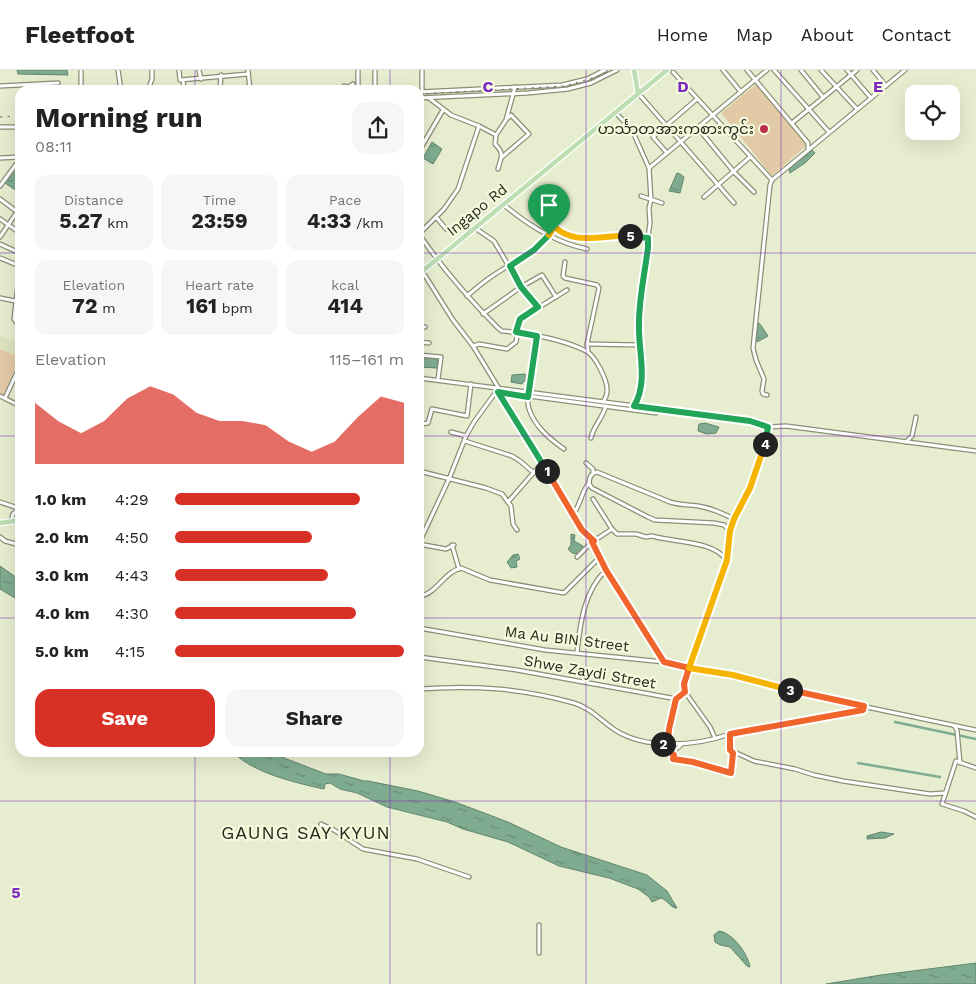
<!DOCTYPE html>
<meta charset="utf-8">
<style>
body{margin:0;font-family:"Work Sans","Noto Sans Myanmar",sans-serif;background:#f6f6f6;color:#222;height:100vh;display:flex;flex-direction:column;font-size:19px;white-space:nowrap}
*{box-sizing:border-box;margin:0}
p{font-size:16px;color:#767676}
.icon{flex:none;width:28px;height:28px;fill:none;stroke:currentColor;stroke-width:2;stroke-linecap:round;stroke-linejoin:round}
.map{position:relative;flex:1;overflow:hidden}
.panel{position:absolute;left:15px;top:15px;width:409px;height:672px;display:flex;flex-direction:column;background:#fff;border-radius:15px;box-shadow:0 5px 20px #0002}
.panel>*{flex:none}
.controls{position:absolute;left:905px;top:15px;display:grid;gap:10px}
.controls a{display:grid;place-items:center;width:55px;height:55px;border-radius:10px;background:#fff;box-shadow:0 5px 20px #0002;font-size:25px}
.pin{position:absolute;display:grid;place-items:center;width:42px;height:42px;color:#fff;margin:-51px -21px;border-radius:50% 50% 50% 0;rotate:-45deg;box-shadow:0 0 5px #0007}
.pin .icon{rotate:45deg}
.km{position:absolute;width:25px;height:25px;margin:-12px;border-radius:50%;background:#222;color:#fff;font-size:14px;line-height:25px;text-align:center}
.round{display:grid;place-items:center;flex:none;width:52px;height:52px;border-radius:15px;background:#f6f6f6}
.overview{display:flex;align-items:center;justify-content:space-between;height:85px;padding:0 20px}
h1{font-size:28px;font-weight:700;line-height:38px}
.metrics{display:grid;grid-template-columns:repeat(3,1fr);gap:8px;height:85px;padding:5px 20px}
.metrics div{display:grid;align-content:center;border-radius:12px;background:#f6f6f6;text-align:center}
.metrics b{font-size:21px;font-weight:700}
.metrics small{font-size:14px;font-weight:400}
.metrics p{font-size:14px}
.chart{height:140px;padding:10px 20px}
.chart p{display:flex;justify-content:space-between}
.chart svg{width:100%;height:90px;margin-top:5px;fill:#d93025;opacity:.7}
.action{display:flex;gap:10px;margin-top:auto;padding:10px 20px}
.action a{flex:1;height:58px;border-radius:15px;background:#d93025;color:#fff;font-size:20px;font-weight:700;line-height:58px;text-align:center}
.action a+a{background:#f6f6f6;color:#222}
ul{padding:0 20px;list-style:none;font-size:16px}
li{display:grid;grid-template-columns:80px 60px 1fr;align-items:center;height:38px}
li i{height:12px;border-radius:6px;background:#d93025}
header{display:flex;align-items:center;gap:30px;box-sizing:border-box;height:70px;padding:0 25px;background:#fff;border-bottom:1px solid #e0e0e0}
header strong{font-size:24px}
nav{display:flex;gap:28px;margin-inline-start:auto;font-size:18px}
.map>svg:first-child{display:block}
</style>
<header>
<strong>Fleetfoot</strong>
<nav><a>Home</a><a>Map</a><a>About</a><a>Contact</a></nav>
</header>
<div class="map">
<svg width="976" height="914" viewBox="0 0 976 914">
<defs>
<pattern id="water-ripples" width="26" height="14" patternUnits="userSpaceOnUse" patternTransform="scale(1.25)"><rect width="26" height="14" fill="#7fac91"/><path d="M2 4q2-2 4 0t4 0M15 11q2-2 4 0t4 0" fill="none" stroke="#688c76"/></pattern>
</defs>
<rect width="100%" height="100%" fill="#e7eed0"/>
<!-- built -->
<polygon fill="#dce4bf" points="0,266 20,272 20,282 18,286 0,279"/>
<!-- pitch -->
<g fill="#e3caa6">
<polygon points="756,14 807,75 772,106 721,43"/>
<polygon points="0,279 20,287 4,325 0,323"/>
</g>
<!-- water -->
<g fill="url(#water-ripples)" stroke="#64846e">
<polygon points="17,0 67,0 68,5 18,4"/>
<polygon points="432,72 442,79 433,94 423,88"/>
<polygon points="812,80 815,83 805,93 790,103 789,99"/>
<polygon points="20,92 20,123 5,113"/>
<polygon points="677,103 680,104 684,107 680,123 669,121"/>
<polygon points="758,253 760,254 768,266 757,272 756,271"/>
<polygon points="419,287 437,289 438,294 437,298 419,297"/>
<polygon points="525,304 528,308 527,311 524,311 522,314 511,312 512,305"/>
<polygon points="705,353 719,357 716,363 707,364 698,361 699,354"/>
<polygon points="571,464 575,465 574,471 583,476 583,480 578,484 572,483 568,479 571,475"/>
<polygon points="518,484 520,489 516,491 517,497 511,498 507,492 513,485"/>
<polygon points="0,496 20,510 20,531 0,519"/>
<path d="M234,683H271L326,704H339L364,711H368L418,721L455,732L508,752L561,777L647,805L667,821L677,838C672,839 667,830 661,828L652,832L649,827L638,819L609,808L559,796L508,772L463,759L447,752L387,737L357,723L340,719L330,713L325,714L324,719C296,713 254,703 234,683Z"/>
<polygon points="881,762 894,764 885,768 867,769 867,766"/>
<path d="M719,861C733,863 748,884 750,897L747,896L730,877L720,875L715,872L714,865Z"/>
<polygon points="976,893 976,914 826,914 881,905"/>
</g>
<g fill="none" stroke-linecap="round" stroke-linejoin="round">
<!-- canal -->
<g stroke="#7fac91" stroke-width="2.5">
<polyline points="895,652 976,669"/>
<polyline points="858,693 940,707"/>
</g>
<defs>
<g id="minor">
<polyline points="118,0 121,20"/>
<polyline points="179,0 180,10 248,4"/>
<polyline points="199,0 201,9"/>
<polyline points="248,0 250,20"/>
<polyline points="422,0 422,22"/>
<polyline points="723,0 741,22"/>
<polyline points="747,0 808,73 808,78"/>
<polyline points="774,0 829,62"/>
<polyline points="801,0 823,27"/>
<polyline points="821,0 857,39"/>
<polyline points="847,0 871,28"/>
<polyline points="873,0 886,16"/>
<polyline points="673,2 772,110"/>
<polyline points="183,10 184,20"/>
<polyline points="0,16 58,13"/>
<polyline points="344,16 348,17 353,14"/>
<polyline points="81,20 81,0"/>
<polyline points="148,20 152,9 152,0"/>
<polyline points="220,20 221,5"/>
<polyline points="358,20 358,0"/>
<polyline points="375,20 375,0"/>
<polyline points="419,22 562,15 587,9 605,0"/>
<polyline points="638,23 734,133"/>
<polyline points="419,28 528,23 568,19 591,13 617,0"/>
<polyline points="429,28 451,45 479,56 496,65"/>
<path d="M615,42L632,60L649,98L651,130L649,138L650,153L648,167V177C645,203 638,232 639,259C639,284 648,313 634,336"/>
<polyline points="792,53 857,0"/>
<path d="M479,56L458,119L444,139L419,164C442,198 469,229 498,258L502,261C527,263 563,269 586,281C595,285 608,311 607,321C607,325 605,329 603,332"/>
<polyline points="0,57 20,57"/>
<polyline points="698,58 734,102 754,122"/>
<polyline points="419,81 443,40"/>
<polyline points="667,83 653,67 697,29"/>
<polyline points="502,87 529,64 511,45 508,48"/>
<polyline points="0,88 20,87"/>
<polyline points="649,98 767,0"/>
<path d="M498,99C501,87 505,84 495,74L496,65L506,50L515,17"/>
<polyline points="0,116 20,89"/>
<polyline points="641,126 662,133"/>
<polyline points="704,127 750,87"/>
<polyline points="0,129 20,144"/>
<path d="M504,135C528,155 556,173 587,179"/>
<polyline points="436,147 446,159"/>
<polyline points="0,149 20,163"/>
<polyline points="475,158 494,171 521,217 538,237"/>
<polyline points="0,167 17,142"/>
<polyline points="0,174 20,183"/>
<polyline points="0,188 20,196"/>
<polyline points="565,192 563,206 565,208 597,215 599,218 587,274 588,281"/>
<polyline points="20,196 14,249 16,252 20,253"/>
<polyline points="419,196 453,250 473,276 498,317"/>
<path d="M467,226C474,220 481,214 488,209C512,192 538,182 554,156C570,173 594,168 615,166C626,165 637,167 648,167"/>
<polyline points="0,228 20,232"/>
<polyline points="483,244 521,217 542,205 556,227"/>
<polyline points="419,257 425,257"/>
<path d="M537,266C534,284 524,323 529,339C535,357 550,369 564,379"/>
<polyline points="419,272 429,273"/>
<polyline points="587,274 640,275"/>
<polyline points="473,276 479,274 507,279 516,272 520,249 567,220"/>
<polyline points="419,285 441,287 438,309"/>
<polyline points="419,308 751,351 768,357 786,356 976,381"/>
<path d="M497,320L573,444C581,435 581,422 589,413"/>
<polyline points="499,322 656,343"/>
<polyline points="767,325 763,324 762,321 764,309 756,290 753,278 770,115 772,110 905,0"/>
<polyline points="0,326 20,336"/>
<polyline points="5,328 20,296"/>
<polyline points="419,357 422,354 428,353 432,339 467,346 471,314"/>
<polyline points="451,362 466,366"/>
<path d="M591,368C593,357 602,349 606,336"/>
<polyline points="465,371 512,386 520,391 534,403"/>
<polyline points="906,372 912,366 916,347"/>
<polyline points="586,393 593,399 593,403"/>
<polyline points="419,401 486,418 502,424 511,436 513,454 517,460"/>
<path d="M593,429L612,459L617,464H636L646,467L652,466C672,472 715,471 726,490"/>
<polyline points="0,432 18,438"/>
<polyline points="508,432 542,393"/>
<polyline points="573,444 582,460 594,471"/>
<polyline points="11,451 13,444 20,437"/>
<path d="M730,461L724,455L714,453L655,450L648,447L592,418L589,414C589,408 591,403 597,402L670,432C683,436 691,434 703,437C714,439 724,444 734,449"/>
<polyline points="0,467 5,471 20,475"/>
<polyline points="592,472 606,500 664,592"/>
<polyline points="419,473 449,409 466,366 474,352 498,319"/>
<polyline points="18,474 20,495"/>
<polyline points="419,474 446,479 454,475"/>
<polyline points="452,475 459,499"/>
<polyline points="577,487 592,472 612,459"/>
<path d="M419,526C436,525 444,502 461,498L490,510L564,523L600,487"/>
<polyline points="419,558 545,580 664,592 733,605 819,627 976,660"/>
<path d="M577,582C580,554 584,521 606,500"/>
<polyline points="419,587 517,600 677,629 685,622 684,614 689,598 727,490 730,461 734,449 750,418 764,377 768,357"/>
<path d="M419,619C474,615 520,618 574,633C591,638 601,651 615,660C646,680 696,676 730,664L863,640L864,636"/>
<polyline points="685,622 710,657 715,668"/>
<polyline points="955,657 957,660 960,693"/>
<polyline points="730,664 730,680 754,691 795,699 814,705 843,711 930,724 945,723"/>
<polyline points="660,674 673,684"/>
<polyline points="668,674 669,659 676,629"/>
<polyline points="681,675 675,680 673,689 693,692 731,703 733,683"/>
<polyline points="976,698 956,691 942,734 964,741 976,747"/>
<polyline points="321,754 334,760 363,779 417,789 469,807"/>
<polyline points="539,855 539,883"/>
</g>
<g id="major">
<polyline points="634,0 638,23"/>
<polyline points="419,204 667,0"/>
<polyline points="0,453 20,450"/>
</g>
</defs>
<!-- minor casing -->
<use href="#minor" stroke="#8a9075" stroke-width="5.5"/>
<!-- major casing -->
<use href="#major" stroke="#fff" stroke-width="7"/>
<!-- minor -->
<use href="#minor" stroke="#fff" stroke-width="3"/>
<!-- major -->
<use href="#major" stroke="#bdddb2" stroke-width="4.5"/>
<!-- rail -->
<g stroke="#727664" stroke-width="1" stroke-dasharray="2.5 5" stroke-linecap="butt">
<polyline points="419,24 565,16 599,6 613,0"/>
<polyline points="0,47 20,46"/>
</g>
</g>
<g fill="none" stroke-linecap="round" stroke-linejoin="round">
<defs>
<polyline id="split-1" points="547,401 498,322 528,327 537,266 516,262 520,249 538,237 521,217 510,196 534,180 549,165"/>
<polyline id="split-2" points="547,401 582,460 594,471 592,472 606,500 664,592 689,598 684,614 685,622 676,629 669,659 668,674 663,674"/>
<polyline id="split-3" points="663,674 659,674 674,685 673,689 693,692 731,703 733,683 730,680 730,664 863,640 864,636 790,620"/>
<polyline id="split-4" points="765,374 750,418 734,449 730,461 727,490 689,598 733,605 790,620"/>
<path id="split-5" d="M630,166L648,168V177C645,203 638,232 639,259C639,284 648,313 634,336L750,351L768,357L765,374"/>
<path id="split-6" d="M549,165L554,156C574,177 605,164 630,166"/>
</defs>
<!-- split-1 casing -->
<use href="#split-1" stroke="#fff" stroke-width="10"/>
<!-- split-2 casing -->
<use href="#split-2" stroke="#fff" stroke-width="10"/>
<!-- split-3 casing -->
<use href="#split-3" stroke="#fff" stroke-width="10"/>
<!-- split-4 casing -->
<use href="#split-4" stroke="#fff" stroke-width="10"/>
<!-- split-5 casing -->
<use href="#split-5" stroke="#fff" stroke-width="10"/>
<!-- split-6 casing -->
<use href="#split-6" stroke="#fff" stroke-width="10"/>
<!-- split-1 -->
<use href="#split-1" stroke="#22a559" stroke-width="6"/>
<!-- split-2 -->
<use href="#split-2" stroke="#f0652b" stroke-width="6"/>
<!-- split-3 -->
<use href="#split-3" stroke="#f0652b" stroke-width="6"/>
<!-- split-4 -->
<use href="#split-4" stroke="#f5b400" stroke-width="6"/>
<!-- split-5 -->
<use href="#split-5" stroke="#22a559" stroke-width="6"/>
<!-- split-6 -->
<use href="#split-6" stroke="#f5b400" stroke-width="6"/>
</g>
<!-- grid -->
<path fill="none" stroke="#7b2cbf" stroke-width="1" stroke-opacity="0.55" d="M195,0V20M390,0V20M586,0V914M781,0V914M0,183H20M419,183H976M0,366H20M419,366H976M0,548H20M419,548H976M195,682V914M390,682V914M0,731H976"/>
<!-- markers -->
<circle fill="#be2d47" stroke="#f4fbdd" stroke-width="2" cx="764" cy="59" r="5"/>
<g text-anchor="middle" stroke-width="4.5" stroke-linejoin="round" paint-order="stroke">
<!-- poi labels -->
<g font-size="15" fill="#24271c" stroke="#f4fbdd" text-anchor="end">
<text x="754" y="64">ဟင်္သာတအားကစားကွင်း</text>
</g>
<!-- street labels -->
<g font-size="15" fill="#24271c" stroke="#f4fbdd">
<text transform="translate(477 140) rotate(-39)" y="5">Ingapo Rd</text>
<text transform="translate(567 569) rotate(7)" y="5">Ma Au BIN Street</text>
<text transform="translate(590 602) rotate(10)" y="5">Shwe Zaydi Street</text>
</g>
<!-- quarter labels -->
<g font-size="18" letter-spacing="1" fill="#24271c" stroke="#f4fbdd">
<text x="306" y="769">GAUNG SAY KYUN</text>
</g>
</g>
<g font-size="16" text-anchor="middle" font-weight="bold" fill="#7b2cbf" stroke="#f4fbdd" stroke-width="4.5" stroke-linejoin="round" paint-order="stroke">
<text x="488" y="22">C</text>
<text x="683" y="22">D</text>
<text x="878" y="22">E</text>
<text x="16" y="828">5</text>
</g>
</svg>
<div class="controls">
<a><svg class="icon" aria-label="locate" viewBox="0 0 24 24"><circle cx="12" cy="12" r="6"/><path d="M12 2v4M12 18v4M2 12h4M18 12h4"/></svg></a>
</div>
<div class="pin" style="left:549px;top:165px;background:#1e9e55"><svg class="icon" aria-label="arrive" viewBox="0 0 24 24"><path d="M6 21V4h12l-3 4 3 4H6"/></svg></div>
<b class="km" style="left:547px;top:401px">1</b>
<b class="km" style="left:663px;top:674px">2</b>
<b class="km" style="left:790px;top:620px">3</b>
<b class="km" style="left:765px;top:374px">4</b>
<b class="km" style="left:630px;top:166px">5</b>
<section class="panel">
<div class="overview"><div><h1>Morning run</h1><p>08:11</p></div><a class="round"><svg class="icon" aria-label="share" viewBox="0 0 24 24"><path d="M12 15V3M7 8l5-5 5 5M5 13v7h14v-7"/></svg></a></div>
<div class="metrics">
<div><p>Distance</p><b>5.27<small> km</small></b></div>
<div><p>Time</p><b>23:59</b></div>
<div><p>Pace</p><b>4:33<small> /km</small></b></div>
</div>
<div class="metrics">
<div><p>Elevation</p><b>72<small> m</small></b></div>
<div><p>Heart rate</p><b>161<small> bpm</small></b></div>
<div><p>kcal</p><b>414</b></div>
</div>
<div class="chart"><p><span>Elevation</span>115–161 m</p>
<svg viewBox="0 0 160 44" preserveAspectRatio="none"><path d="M0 44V14L10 23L20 29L30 23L40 12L50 6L60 10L70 19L80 23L90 23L100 25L110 33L120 38L130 33L140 21L150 11L160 14V44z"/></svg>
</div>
<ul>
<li><b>1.0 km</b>4:29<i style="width:81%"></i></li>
<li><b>2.0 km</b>4:50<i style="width:60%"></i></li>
<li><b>3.0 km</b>4:43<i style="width:67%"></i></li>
<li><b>4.0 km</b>4:30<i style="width:79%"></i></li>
<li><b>5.0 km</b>4:15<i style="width:100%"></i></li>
</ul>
<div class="action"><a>Save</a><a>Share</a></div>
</section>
</div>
